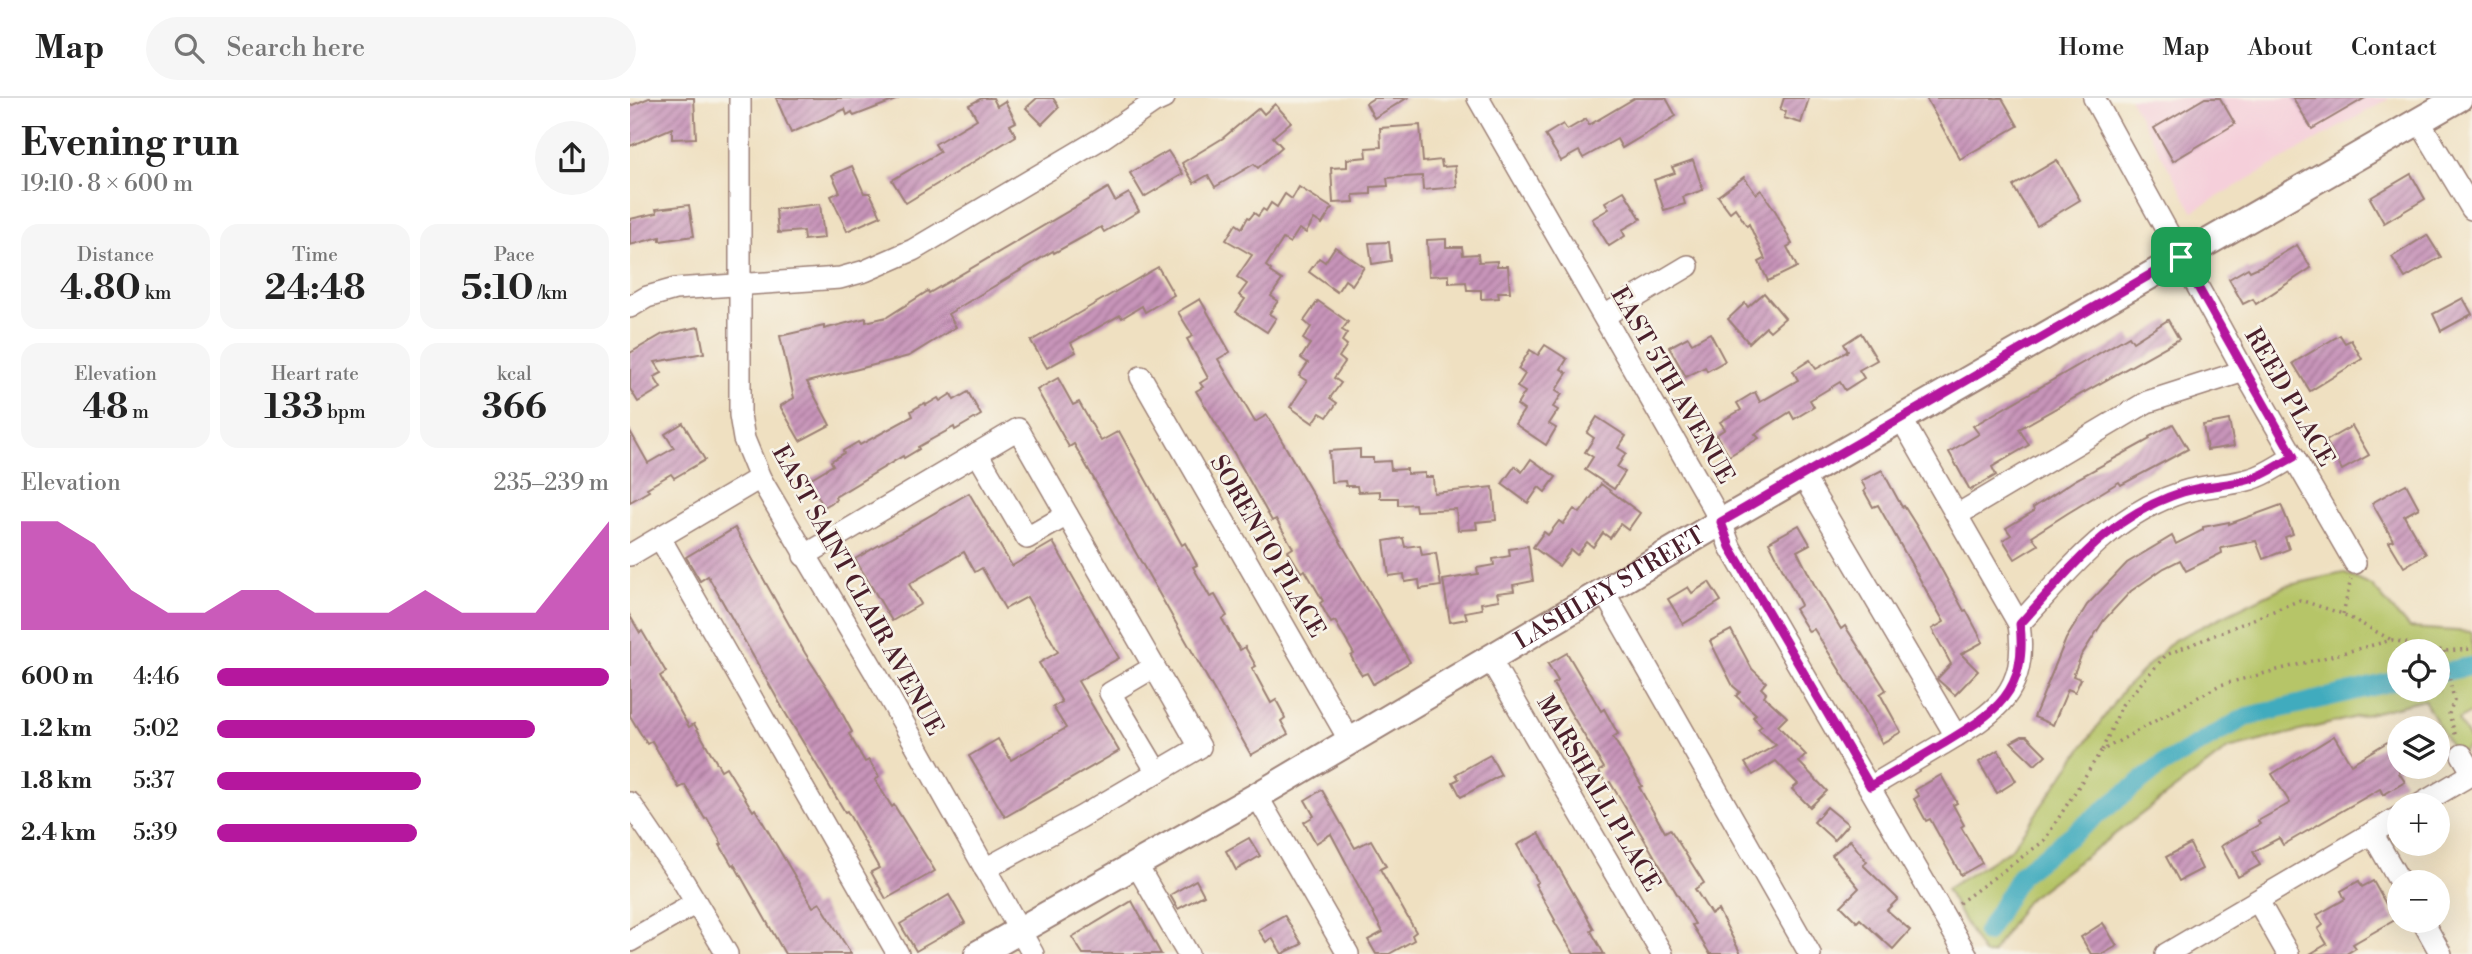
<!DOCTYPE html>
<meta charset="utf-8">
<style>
body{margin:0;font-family:"Libre Bodoni",serif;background:#f6f6f6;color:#222;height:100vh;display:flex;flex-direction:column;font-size:26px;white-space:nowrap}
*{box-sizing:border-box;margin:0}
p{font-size:23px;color:#767676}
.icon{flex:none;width:38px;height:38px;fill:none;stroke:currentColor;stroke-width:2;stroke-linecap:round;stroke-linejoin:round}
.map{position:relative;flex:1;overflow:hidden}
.panel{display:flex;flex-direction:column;background:#fff;width:630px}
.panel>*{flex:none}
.fabs{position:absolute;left:1757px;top:541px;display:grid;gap:14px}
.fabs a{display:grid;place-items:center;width:63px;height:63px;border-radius:50%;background:#fff;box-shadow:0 7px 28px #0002;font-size:35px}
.pin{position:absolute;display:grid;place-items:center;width:60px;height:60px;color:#fff;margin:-30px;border-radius:14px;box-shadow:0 4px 10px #0006}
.round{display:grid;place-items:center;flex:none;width:74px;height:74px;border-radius:37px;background:#f6f6f6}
.headline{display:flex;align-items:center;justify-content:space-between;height:119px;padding:0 21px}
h1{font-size:38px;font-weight:700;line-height:52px}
.metrics{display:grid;grid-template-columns:repeat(3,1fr);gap:10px;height:119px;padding:7px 21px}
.metrics div{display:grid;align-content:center;border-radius:18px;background:#f6f6f6;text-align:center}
.metrics b{font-size:35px;font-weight:700}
.metrics small{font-size:19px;font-weight:400}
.metrics p{font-size:19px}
.chart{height:196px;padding:14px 21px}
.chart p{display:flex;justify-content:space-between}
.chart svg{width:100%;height:126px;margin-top:7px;fill:#b5179e;opacity:.7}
ul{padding:0 21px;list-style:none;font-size:23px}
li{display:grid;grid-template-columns:112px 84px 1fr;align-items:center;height:52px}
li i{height:18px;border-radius:9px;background:#b5179e}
header{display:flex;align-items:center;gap:42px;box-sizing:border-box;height:98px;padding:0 35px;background:#fff;border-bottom:2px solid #e0e0e0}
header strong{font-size:33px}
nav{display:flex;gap:38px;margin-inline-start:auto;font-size:24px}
.search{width:490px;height:63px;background:#f6f6f6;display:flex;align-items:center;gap:18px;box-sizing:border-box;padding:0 24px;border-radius:38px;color:#767676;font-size:26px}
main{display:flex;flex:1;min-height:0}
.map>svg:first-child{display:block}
</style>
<header>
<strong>Map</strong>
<div class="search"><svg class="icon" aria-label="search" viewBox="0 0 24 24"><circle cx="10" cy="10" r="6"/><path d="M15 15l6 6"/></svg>Search here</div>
<nav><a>Home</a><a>Map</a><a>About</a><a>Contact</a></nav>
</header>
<main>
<section class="panel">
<div class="headline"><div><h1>Evening run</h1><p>19:10 · 8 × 600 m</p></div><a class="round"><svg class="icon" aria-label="share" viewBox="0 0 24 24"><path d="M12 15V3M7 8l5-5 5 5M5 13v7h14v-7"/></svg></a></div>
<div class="metrics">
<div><p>Distance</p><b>4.80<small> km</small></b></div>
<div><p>Time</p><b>24:48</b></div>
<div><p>Pace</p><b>5:10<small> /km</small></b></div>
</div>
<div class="metrics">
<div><p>Elevation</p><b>48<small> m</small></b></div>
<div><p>Heart rate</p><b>133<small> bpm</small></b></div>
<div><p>kcal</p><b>366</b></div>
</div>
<div class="chart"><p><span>Elevation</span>235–239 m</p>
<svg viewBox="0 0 160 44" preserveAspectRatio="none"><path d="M0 44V6L10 6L20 14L30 30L40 38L50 38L60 30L70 30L80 38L90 38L100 38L110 30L120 38L130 38L140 38L150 22L160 6V44z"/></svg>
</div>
<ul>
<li><b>600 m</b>4:46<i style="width:100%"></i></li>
<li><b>1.2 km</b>5:02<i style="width:81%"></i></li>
<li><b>1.8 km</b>5:37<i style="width:52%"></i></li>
<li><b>2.4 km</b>5:39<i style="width:51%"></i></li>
</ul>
</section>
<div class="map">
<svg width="1842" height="856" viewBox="0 0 1842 856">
<defs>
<pattern id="building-hatch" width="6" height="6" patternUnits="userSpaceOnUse" patternTransform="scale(1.75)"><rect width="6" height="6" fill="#c794b9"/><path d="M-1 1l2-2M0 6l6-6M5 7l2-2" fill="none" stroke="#a47897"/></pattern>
</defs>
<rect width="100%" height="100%" fill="#f7f3e8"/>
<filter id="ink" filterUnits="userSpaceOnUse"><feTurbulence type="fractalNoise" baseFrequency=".0143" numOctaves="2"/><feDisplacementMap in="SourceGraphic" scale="14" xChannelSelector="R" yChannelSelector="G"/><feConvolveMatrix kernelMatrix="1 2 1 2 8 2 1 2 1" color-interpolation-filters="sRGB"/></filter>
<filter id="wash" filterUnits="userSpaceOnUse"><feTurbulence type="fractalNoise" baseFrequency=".00686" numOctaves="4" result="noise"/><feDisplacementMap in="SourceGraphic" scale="28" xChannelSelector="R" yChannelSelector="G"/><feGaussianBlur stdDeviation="1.57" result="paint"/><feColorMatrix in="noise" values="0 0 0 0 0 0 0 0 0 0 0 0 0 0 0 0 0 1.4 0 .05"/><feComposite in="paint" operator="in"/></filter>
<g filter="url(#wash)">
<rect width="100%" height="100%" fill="#efe0c1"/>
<!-- built -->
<polygon fill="#f5cfda" points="1499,0 1760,0 1563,113"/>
<!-- park -->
<path fill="#b6c567" stroke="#807249" stroke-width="2" fill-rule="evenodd" d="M1713,475L1742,488L1779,530L1842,534V614L1828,622L1842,646L1826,658L1794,602L1598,651L1396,803L1362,856H1353L1316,791L1381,751L1493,592L1544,542L1655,488ZM1769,553H1808V592H1769Z"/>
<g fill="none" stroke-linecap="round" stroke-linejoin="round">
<!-- canal -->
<g stroke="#3fabbe" stroke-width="19">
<polyline points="1808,575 1842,568"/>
<polyline points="1356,835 1391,776 1532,667 1616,619 1769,582"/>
</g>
</g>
<g id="blocks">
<!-- building -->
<g fill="url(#building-hatch)">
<polygon points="19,0 64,0 66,40 42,41 42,30 0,48 0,8"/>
<polygon points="146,0 268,0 268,1 224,18 222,14 217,17 215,11 161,35"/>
<polygon points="352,0 363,0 367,8 375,3 386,24 380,27 386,38 276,105 262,82 310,54 305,46 347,21 339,7"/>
<polygon points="407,0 423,0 429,9 412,26 396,10"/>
<polygon points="744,0 777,0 744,20 736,5"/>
<polygon points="1005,0 1036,0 1046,18 992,50 987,41 953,60 949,53 931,63 915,37 933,26 937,32 956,21 959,27"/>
<polygon points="1154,0 1179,0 1171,25 1154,20 1156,14 1150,12"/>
<polygon points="1296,0 1372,0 1388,28 1330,61"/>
<polygon points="1575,0 1590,0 1605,26 1543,63 1524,30"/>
<polygon points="1663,0 1735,0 1682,31"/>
<polygon points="645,6 661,24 643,39 652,49 628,70 624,66 585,89 578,77 564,85 552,65 593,40 629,10 634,16"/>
<polygon points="790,27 793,64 811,62 812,69 825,68 827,89 793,92 792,78 757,80 758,88 741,89 741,96 723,97 724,104 703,105 701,70 717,69 717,61 737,59 736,50 751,49 750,30"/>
<polygon points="538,53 553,76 514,99 500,75"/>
<polygon points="1063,62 1073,92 1053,99 1055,106 1034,112 1024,82 1045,75 1042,69"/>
<polygon points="1427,62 1450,102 1407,128 1383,88"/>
<polygon points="222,68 234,95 240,95 251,118 217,133 201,98 210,94 202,77"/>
<polygon points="1781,76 1795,101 1754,125 1740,100"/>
<polygon points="1114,79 1126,96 1131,92 1146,114 1162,146 1157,149 1167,169 1138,183 1129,164 1135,161 1119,126 1117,128 1105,110 1100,114 1088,98"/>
<polygon points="669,89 702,110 692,126 684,121 676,135 669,131 660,145 653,141 636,168 641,172 640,174 652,182 641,198 648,203 639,216 646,220 637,234 606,214 615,201 609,197 617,186 607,179 622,157 596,142 606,126 612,130 618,119 620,120 624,115 628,118 633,111 636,113 641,105 647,109 655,96 662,101"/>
<polygon points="478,90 485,103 499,95 509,113 474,134 471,129 424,155 423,153 318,216 326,229 279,258 177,284 200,327 170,343 150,308 164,300 150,238 194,228 194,231 236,220 236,224 257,219 298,193 299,195"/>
<polygon points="994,93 1011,121 992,132 995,138 979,148 962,121 979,111 975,104"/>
<polygon points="190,106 194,140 174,142 173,133 148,135 146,111"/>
<polygon points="59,107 64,138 30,143 30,139 0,147 0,121 27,115 26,111"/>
<polygon points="1797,137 1811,159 1775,180 1762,159"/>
<polygon points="816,141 816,149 832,149 833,157 848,156 849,164 867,163 867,168 878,168 880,194 868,194 869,200 851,201 851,192 837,192 836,184 819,185 819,177 799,178 797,142"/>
<polygon points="759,144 761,163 742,166 739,145"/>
<polygon points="1667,147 1681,170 1626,206 1623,201 1613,206 1599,181 1618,170 1620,173 1633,167"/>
<polygon points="705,149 734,169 722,187 715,182 707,194 679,174 689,160 695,164"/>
<polygon points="528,169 544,197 515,214 512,208 492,220 490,217 441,245 446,254 417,270 401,243"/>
<polygon points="1134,195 1155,220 1140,233 1136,229 1119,245 1098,221 1115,205 1118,209"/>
<polygon points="1833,200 1842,216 1811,233 1803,216"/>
<polygon points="570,201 600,254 588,261 625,324 637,317 780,564 743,586 737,575 732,577 726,568 721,558 724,556 705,523 701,525 690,505 693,503 675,472 671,474 658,453 663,450 646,421 642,423 604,355 566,293 573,289 570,285 578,280 557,241 563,238 548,214"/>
<polygon points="688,203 718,224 712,232 717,235 712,243 717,247 709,259 715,264 704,280 711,285 700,300 707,305 697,319 690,315 683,325 660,309 677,283 669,278 678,265 671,260 680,246 673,241 681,229 674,223"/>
<polygon points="1538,222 1549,241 1389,331 1399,347 1362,369 1366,377 1340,392 1319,354 1349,336 1343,328 1499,238 1503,244"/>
<polygon points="69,229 74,255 25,264 32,275 24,279 31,290 8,304 0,291 0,255 33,236"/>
<polygon points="1080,235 1095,263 1077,273 1075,269 1056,279 1039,249 1058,239 1062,245"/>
<polygon points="1231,235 1247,262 1229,272 1234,280 1215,292 1210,284 1180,302 1184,309 1164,321 1160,314 1125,336 1129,340 1099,358 1086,337 1095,331 1090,324 1111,312 1107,305 1125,294 1130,304 1168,282 1163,273 1180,262 1186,271 1218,253 1214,246"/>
<polygon points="1710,237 1715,245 1721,242 1732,261 1680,293 1663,265"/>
<polygon points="915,247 937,261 931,271 937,275 926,292 932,296 923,309 928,312 919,326 926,330 916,347 885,326 894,312 887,307 895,294 887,289 895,276 888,271 900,252 908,257"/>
<polygon points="428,280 443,307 449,304 471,343 489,333 552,447 555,445 567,467 563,469 580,499 585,497 597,518 592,521 610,552 615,549 626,568 622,570 641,605 646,602 652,613 655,620 651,623 658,636 621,657 444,346 439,349 407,292"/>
<polygon points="338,294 351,317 325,332 324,329 288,349 289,351 274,360 273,358 205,399 206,402 194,409 178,382 203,367 201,363 214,355 213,353 228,344 230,347 283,318 281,313 295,305 296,307 308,300 310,303 321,296 324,302"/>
<polygon points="967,319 996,338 988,350 996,355 987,369 995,374 984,391 955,372 963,359 955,354 964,340 957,335"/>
<polygon points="1599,322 1604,348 1577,352 1573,327"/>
<polygon points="53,325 75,362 44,380 41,376 17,390 19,393 0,404 0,333 18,365 44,350 35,336"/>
<polygon points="1543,326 1558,351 1491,387 1489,384 1438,415 1402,438 1408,447 1385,461 1373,442 1381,437 1376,430 1404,413 1403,410 1445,382 1520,341 1519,339"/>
<polygon points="1722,328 1739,357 1712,372 1696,343"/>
<polygon points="730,351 730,360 743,360 743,364 760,363 761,372 777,371 777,376 795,375 795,379 803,379 804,395 863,389 866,422 846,424 847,431 828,432 826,411 786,413 785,406 768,407 768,400 750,400 750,393 728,394 727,388 716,388 715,383 701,384 699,353"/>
<polygon points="901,361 926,379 915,394 909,389 898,405 872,386 885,368 892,374"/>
<polygon points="1252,372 1272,409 1274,408 1296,443 1334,513 1336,512 1353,544 1331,556 1348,573 1325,597 1307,581 1321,566 1302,531 1314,524 1248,407 1243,409 1234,393 1236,391 1231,383"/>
<polygon points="971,386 1010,415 998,432 990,426 980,440 973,435 963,449 957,444 947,457 941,452 929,468 903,449 914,434 918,437 929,423 933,426 944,411 950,415"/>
<polygon points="1776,386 1789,410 1774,418 1796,456 1774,469 1759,444 1763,442 1742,405"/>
<polygon points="339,395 382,468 423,444 489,560 448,583 489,653 375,719 339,658 368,641 381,662 436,630 423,609 432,604 409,565 428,554 397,499 375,511 352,470 345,474 334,454 279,486 291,506 262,523 225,461"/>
<polygon points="1651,407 1663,436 1655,439 1659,451 1633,461 1626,443 1591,450 1592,455 1556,473 1550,462 1534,470 1501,493 1474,522 1451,558 1443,578 1451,581 1445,594 1438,591 1423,627 1404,619 1436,541 1457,507 1497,465 1542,438 1546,446 1573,432 1573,429 1599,424 1599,426"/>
<polygon points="1169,427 1180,446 1167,453 1185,488 1211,531 1215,528 1256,592 1250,596 1271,634 1252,645 1234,611 1184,531 1179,534 1165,511 1171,507 1139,444"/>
<polygon points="105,430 175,555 204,600 222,634 219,636 235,664 239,662 249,679 245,682 262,709 264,707 305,773 256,801 241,774 249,770 217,713 215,714 153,611 78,478 70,483 56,459"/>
<polygon points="773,440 775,449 790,447 792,457 806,455 811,488 790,491 789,482 775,484 774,476 759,478 754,443"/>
<polygon points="898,448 903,483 883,487 884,493 867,495 869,502 851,505 852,511 835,514 837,521 820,524 813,482 848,476 847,470 864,467 863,461 880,458 879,451"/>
<polygon points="1079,484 1091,503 1053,526 1038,501 1058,489 1062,495"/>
<polygon points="0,518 10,535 12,533 36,574 30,578 59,629 64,626 91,672 96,669 123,713 125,711 183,809 190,805 221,856 155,856 104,766 102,767 90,747 92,746 77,720 75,721 55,687 49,690 22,643 17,646 0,618"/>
<polygon points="1101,532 1122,571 1136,584 1131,590 1136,595 1134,598 1157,619 1148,628 1176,657 1169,664 1197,693 1180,709 1162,691 1168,686 1146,663 1123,677 1115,665 1146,647 1128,631 1132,628 1123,619 1126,616 1106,598 1110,594 1103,588 1080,543"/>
<polygon points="937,555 971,613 974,611 988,636 983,639 1012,688 1009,689 1035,734 1040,731 1074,785 1065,791 1081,816 1088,812 1111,856 1080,856 1062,827 1065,826 980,684 976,686 969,673 974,670 923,586 928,583 918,566"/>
<polygon points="1769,637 1769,675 1775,684 1753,697 1750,691 1653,747 1649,740 1623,754 1630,767 1608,779 1591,748 1630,726 1628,723 1660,705 1642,676 1704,638 1721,666"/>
<polygon points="1392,638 1397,638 1416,657 1405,667 1381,644"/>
<polygon points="1368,652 1386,683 1367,695 1349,664"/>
<polygon points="860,657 871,677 831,699 823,684 829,681 826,676"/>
<polygon points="1311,677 1327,705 1323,707 1334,727 1331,729 1352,765 1331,777 1300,721 1296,723 1284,701 1289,698 1285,692"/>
<polygon points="692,692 725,750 741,742 756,768 750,771 786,834 782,837 784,842 759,856 746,856 738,842 753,834 701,736 686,745 674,724 684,718 675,702"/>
<polygon points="1197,709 1218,726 1204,742 1184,724"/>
<polygon points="909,735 964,831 961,833 974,856 944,856 924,823 925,822 905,786 908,784 887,747"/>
<polygon points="619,740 630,758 606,772 596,753"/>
<polygon points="1220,742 1237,764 1233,767 1268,801 1257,812 1280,832 1263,851 1230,821 1227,824 1211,808 1229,790 1202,757"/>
<polygon points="1560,746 1572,771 1549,783 1536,759"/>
<polygon points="566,782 574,797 548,811 540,797"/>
<polygon points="1729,783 1732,789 1743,783 1765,822 1723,846 1726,850 1716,856 1680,856 1697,846 1688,831 1693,827 1687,817 1715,801 1711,793"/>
<polygon points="319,797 335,825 286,853 270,826"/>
<polygon points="502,803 531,856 453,856 442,839"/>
<polygon points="654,817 672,846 652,856 642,840 636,844 628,832"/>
<polygon points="1473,825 1487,848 1473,856 1461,856 1451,839"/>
</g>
</g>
</g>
<g filter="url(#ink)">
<use href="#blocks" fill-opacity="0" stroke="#9c8076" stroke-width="2"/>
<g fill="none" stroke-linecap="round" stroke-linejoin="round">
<defs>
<g id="minor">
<polyline points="110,0 110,317 114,341 130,380 246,576 403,856"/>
<polyline points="848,0 1080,404 1091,424 1100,449 1336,856"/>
<polyline points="1464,0 1614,273 1725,465"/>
<polyline points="1789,23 1842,111"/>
<polyline points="0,209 17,199 45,191 210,180 235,173 283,152 472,40 523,5 534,0"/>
<polyline points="974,218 1058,168"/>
<polyline points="511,279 720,643"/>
<polyline points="1272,322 1389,526"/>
<polyline points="347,355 397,440 437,417"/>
<polyline points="1173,378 1326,638"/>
<polyline points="1327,417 1517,304 1614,273"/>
<polyline points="30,440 268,856"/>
<polyline points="0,457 130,380"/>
<polyline points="174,458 388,331 570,649 451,719 355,771"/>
<polyline points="974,494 1180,856"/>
<polyline points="860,561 1032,856"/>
<polyline points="524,569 480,595 527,674"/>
<polyline points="1832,657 1842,674"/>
<path d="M1240,689C1264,675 1287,661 1311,647C1364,615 1399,596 1389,526C1439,473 1480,417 1553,394C1575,387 1599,388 1621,381C1636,377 1650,366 1664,359"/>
<polyline points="627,698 718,856"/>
<polyline points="0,705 53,783 97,856"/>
<polyline points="1789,707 1842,676"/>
<polyline points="1742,735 1770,784"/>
<polyline points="506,766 558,856"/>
<polyline points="1628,803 1658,856"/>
<polyline points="1792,822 1811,856"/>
<polyline points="0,843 66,805"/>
<polyline points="1536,856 1769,719"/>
</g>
<g id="major">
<path id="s1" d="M348,856L627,698L1091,424L1829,0"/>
</g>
</defs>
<!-- minor casing -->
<use href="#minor" stroke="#9c8076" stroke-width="24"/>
<!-- major casing -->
<use href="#major" stroke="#9c8076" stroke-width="30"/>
<!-- path -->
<g stroke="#9c8076" stroke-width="3.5" stroke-dasharray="2 5" stroke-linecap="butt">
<polyline points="1713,516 1721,481"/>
<polyline points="1814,553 1824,602 1819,616 1826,639"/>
<polyline points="1472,652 1492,607 1536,557 1670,502 1713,516 1760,541"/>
<polyline points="1329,805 1414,743 1471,653 1590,587 1762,542 1814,553 1842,551"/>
</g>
<!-- minor -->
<use href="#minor" stroke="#fff" stroke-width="21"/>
<!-- major -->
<use href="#major" stroke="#fff" stroke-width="26"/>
</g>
</g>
<g fill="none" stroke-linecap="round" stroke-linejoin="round" filter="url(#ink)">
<defs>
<path id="route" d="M1551,159L1664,359C1650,366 1636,377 1621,381C1599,388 1575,387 1553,394C1479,417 1440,472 1390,526C1398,596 1364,615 1311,647C1287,661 1264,675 1240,688L1100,449L1091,424Z"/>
</defs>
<!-- route casing -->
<use href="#route" stroke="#fff" stroke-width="14"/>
<!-- route -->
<use href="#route" stroke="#b5179e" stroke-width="9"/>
</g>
<g text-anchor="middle" stroke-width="5" stroke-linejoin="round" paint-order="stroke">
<!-- street labels -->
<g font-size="24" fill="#4a1f2b" stroke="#f7f3e8">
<text transform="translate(1043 287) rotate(60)" y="8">EAST 5TH AVENUE</text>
<text transform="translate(1660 299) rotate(60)" y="8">REED PLACE</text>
<text transform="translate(638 448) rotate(60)" y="8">SORENTO PLACE</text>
<text dy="8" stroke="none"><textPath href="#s1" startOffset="730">LASHLEY STREET</textPath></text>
<text transform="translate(228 492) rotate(61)" y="8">EAST SAINT CLAIR AVENUE</text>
<text transform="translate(969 695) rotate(60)" y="8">MARSHALL PLACE</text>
</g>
</g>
</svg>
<div class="fabs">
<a><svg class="icon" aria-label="locate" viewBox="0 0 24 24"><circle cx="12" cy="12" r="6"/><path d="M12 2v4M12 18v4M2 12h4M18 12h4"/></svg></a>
<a><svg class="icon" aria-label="layers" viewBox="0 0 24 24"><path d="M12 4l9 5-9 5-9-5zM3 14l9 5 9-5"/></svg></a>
<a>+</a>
<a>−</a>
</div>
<div class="pin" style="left:1551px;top:159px;background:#1e9e55"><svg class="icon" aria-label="arrive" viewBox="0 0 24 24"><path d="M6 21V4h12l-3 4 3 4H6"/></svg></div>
</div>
</main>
